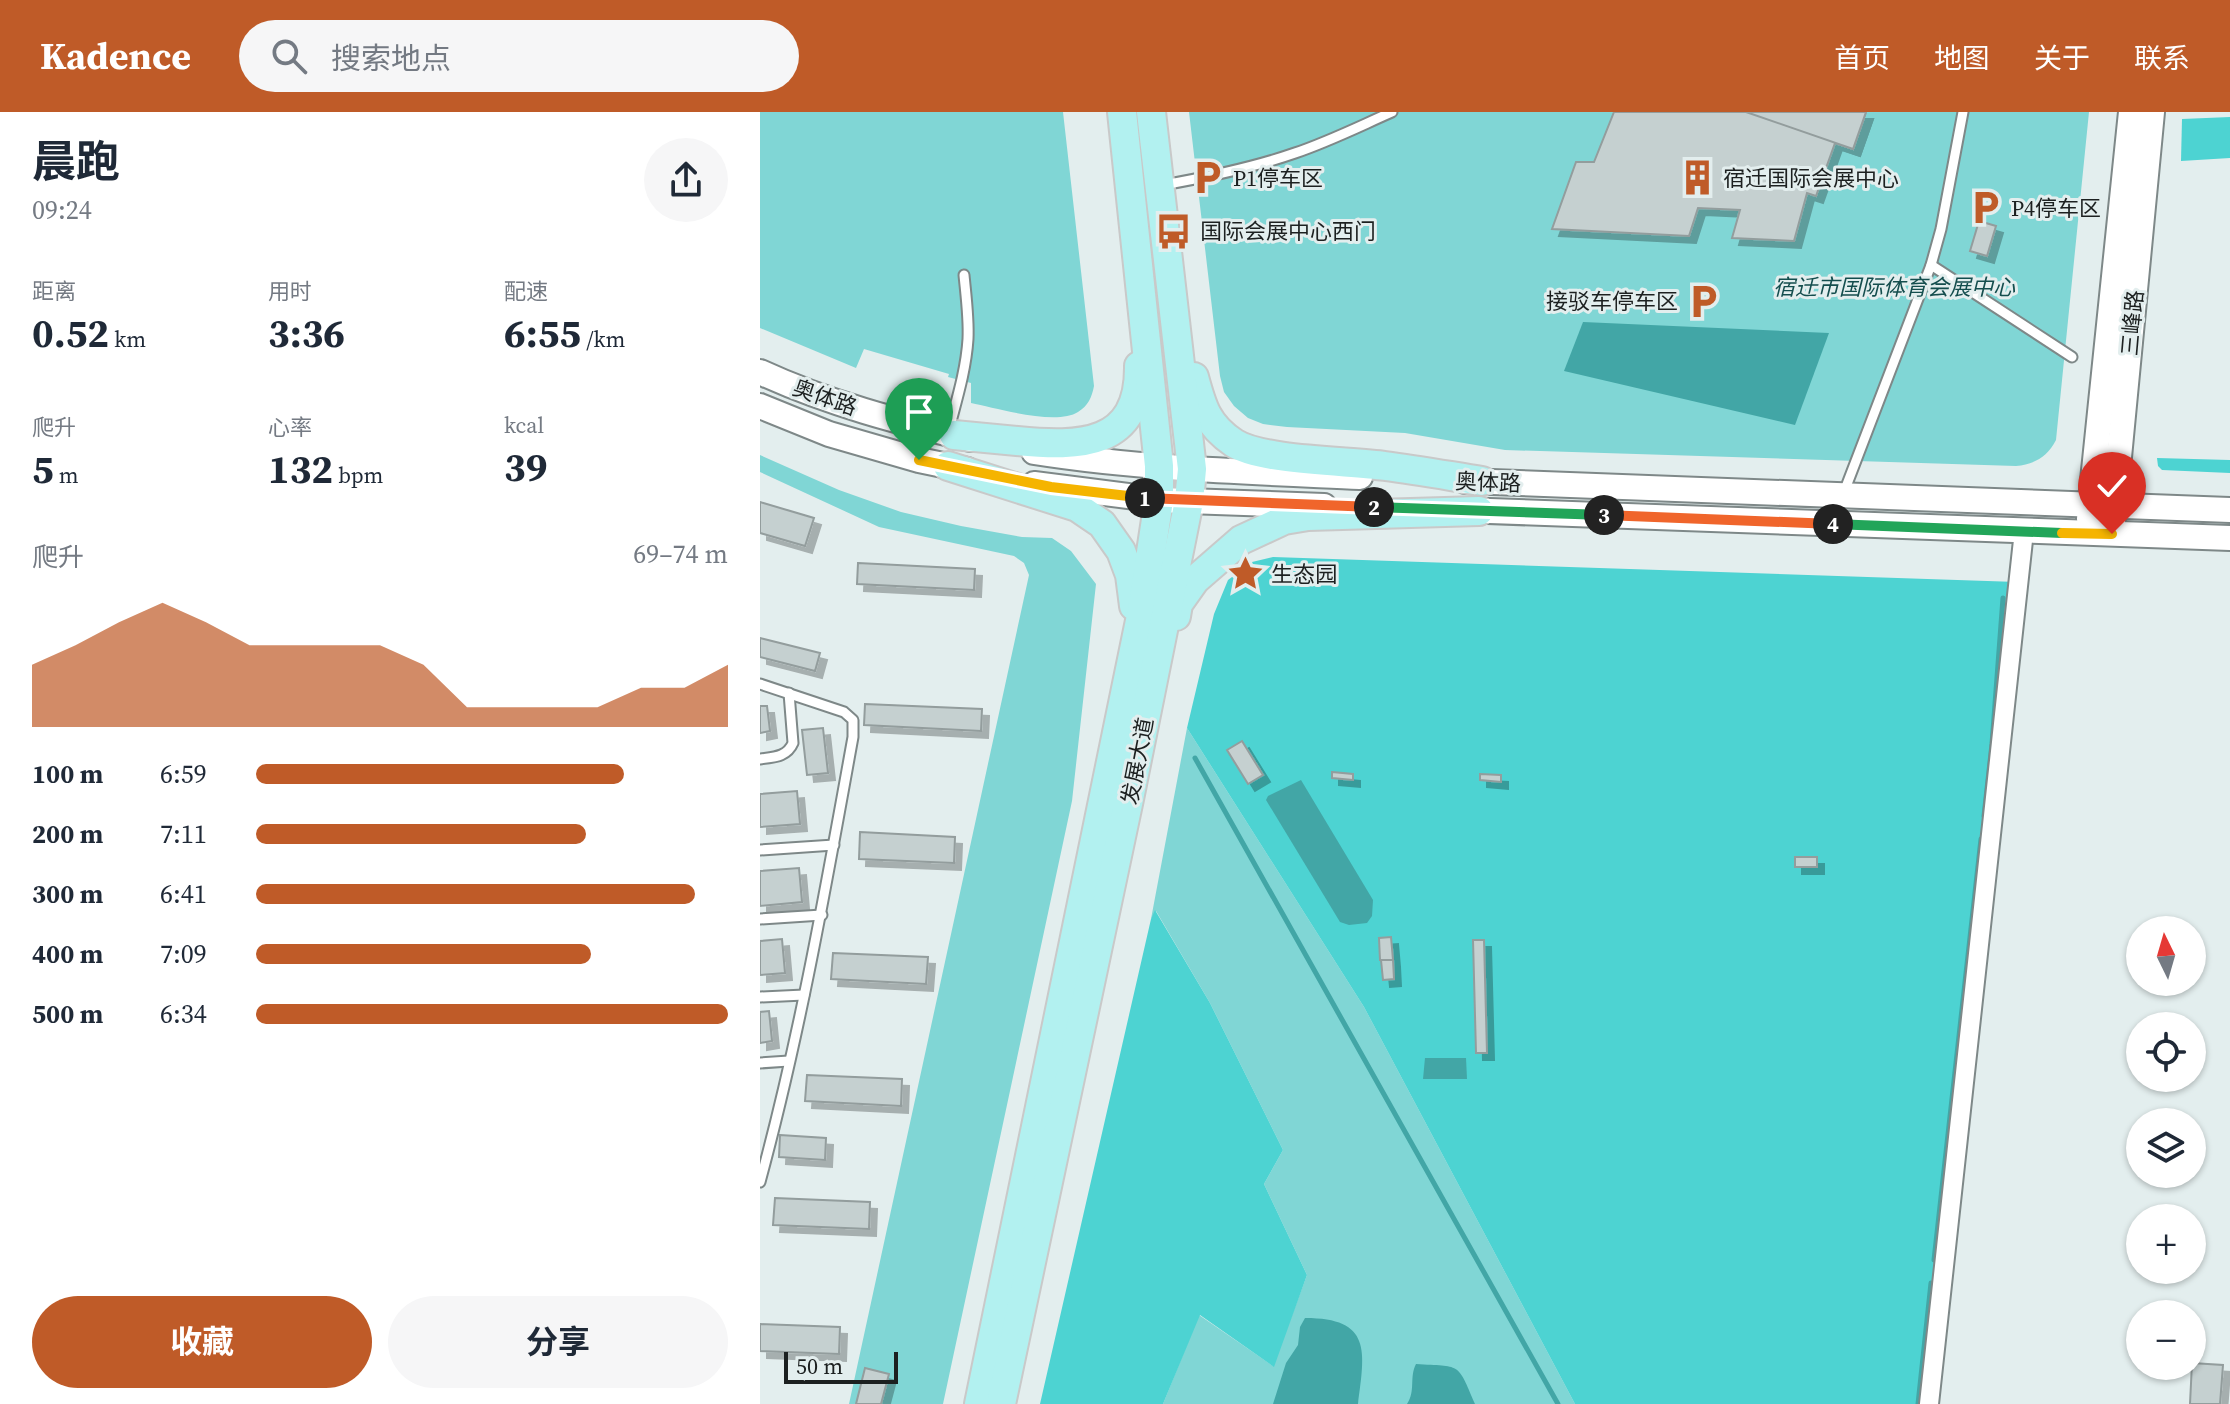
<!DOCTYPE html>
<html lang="zh">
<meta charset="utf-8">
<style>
body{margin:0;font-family:"Source Serif 4","Noto Sans SC",serif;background:#f6f6f7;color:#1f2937;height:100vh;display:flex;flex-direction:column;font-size:30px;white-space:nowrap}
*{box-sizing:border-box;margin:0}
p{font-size:26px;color:#747a83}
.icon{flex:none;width:44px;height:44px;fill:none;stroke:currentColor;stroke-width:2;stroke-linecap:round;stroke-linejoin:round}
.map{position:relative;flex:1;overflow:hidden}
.side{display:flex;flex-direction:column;background:#fff;width:760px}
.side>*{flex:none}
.needle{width:52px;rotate:355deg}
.controls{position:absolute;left:1366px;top:804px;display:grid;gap:16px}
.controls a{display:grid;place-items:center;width:80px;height:80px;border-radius:50%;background:#fff;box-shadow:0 2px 6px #0004;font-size:40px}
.scale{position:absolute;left:24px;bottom:20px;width:114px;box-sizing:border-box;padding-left:8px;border:4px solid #1c2020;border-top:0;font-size:22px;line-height:28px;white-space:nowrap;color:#1c2020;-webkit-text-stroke:6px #e3eeee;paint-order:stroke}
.pin{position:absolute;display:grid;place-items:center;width:68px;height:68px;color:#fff;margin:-82px -34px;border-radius:50% 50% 50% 0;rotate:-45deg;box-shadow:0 0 8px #0007}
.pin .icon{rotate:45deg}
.km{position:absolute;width:40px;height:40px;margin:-20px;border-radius:50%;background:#222;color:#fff;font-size:22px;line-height:40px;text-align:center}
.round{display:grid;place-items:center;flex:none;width:84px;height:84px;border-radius:42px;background:#f6f6f7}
.head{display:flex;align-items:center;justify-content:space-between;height:136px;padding:0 32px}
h1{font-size:44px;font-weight:700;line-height:60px}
.stats{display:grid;grid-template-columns:repeat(3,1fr);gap:12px;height:136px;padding:8px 32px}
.stats div{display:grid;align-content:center}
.stats b{font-size:40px;font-weight:700}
.stats small{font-size:22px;font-weight:400}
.stats p{font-size:22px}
.chart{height:224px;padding:16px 32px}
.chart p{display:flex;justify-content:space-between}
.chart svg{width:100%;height:144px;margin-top:8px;fill:#bf5b28;opacity:.7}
.cta{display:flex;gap:16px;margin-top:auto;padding:16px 32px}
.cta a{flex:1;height:92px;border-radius:48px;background:#bf5b28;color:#fff;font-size:32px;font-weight:700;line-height:92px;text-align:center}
.cta a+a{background:#f6f6f7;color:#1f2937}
ul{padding:0 32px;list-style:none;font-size:26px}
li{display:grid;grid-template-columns:128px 96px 1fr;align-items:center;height:60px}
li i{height:20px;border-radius:10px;background:#bf5b28}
header{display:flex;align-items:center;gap:48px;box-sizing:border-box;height:112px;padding:0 40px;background:#bf5b28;color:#fff}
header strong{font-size:38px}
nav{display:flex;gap:44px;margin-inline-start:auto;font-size:28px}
.search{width:560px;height:72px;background:#f6f6f7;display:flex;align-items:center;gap:20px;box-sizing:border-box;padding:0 28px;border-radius:44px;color:#747a83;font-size:30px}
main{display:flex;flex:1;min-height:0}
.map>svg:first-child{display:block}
</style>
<header>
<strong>Kadence</strong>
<div class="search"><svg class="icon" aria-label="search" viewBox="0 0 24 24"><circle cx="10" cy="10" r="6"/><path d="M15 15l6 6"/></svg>搜索地点</div>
<nav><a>首页</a><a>地图</a><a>关于</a><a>联系</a></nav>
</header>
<main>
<section class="side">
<div class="head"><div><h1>晨跑</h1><p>09:24</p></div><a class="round"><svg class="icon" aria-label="share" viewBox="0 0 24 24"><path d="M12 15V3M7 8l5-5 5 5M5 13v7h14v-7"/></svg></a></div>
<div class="stats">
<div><p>距离</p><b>0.52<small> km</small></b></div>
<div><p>用时</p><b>3:36</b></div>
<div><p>配速</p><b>6:55<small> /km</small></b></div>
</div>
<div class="stats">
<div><p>爬升</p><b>5<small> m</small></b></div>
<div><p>心率</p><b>132<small> bpm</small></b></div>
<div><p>kcal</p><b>39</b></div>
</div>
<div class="chart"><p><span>爬升</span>69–74 m</p>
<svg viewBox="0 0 160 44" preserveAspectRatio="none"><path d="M0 44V25L10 19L20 12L30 6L40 12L50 19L60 19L70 19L80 19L90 25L100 38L110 38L120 38L130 38L140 32L150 32L160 25V44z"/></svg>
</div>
<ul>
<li><b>100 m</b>6:59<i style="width:78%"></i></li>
<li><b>200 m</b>7:11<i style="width:70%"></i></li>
<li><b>300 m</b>6:41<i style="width:93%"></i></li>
<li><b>400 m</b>7:09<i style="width:71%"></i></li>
<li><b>500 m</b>6:34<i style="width:100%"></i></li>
</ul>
<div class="cta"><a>收藏</a><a>分享</a></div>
</section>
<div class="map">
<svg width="1470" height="1292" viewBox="0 0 1470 1292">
<defs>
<filter id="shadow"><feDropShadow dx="7" dy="7" stdDeviation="0" flood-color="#0004"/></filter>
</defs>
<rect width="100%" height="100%" fill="#e3eeee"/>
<!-- green -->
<g fill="#80d6d5">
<path d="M0,0H303L334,274C332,285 328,294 318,300C296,314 236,296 211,291V271L188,265L189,262L104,237L96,256L0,216Z"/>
<path d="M429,0H1329L1296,328C1287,345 1275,352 1256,354L745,338L645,321L527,315L503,312L488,306L474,294L464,280L460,264Z"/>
<polygon points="0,343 79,378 141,400 201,414 262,425 292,426 311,439 336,472 312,689 183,1292 89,1292 269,463 264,451 254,444 119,415 0,360"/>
<polygon points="427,616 604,895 815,1292 403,1292 439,1203 513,1254 547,1163 504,1072 523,1038 450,891 396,799 391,807"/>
</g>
<!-- forest -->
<g fill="#4dd3d2">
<polygon points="1470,5 1470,46 1421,49 1422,7"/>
<polygon points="1397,346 1470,348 1470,361 1402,358 1398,354"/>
<polygon points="513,445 1257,470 1168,1292 815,1292 604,895 427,616 454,502 468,468 492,450"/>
<polygon points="395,798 450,891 523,1038 504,1072 547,1163 514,1255 440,1203 403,1292 280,1292 391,807"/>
</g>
<!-- water -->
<g fill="#42a6a6">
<polygon points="823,210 1069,221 1035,313 804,259"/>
<polygon points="541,668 613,788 612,804 607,811 589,813 580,810 506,688 508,684"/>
<polygon points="665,946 706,946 707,967 663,967"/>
<path d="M545,1206C612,1206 605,1239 598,1292H513L526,1251L538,1233L540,1215Z"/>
<path d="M656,1252C701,1255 697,1249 715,1292H647C656,1279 649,1265 656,1252Z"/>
</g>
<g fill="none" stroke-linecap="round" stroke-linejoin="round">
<!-- stream -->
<g stroke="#42a6a6" stroke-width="5">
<polyline points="435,646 798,1292"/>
<polyline points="1224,704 1232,632 1243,486"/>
<polyline points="1174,1148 1221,727"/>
<polyline points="1158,1292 1171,1171"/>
</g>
</g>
<!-- building -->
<g fill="#c5d0d0" stroke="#939d9d" stroke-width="2" filter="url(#shadow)">
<polygon points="854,0 1106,0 1093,37 1075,31 1056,84 1047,81 1034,129 972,126 980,98 938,96 929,124 792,117 816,50 834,50"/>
<polygon points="986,0 1106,0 1093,37"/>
<polygon points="1219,109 1236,114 1227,144 1210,139"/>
<polygon points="0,390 54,406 45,434 0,421"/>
<polygon points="98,451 215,457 214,478 97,472"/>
<polygon points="0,526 60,541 55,559 0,545"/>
<polygon points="105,592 222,597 221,619 104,613"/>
<polygon points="0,594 7,594 10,619 0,621"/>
<polygon points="63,616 68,661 47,663 42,618"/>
<polygon points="482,629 503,663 488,672 467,638"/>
<polygon points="572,660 593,662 593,668 572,666"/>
<polygon points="720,662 741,663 741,670 720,668"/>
<polygon points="37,679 40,712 0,715 0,682"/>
<polygon points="100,720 195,725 194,751 99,747"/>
<rect x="1035" y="745" width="22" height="10"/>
<polygon points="39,756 42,790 0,794 0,759"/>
<polygon points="631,825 633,848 620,848 619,826"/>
<polygon points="22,827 25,861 0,863 0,829"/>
<polygon points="713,828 724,828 727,941 716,941"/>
<polygon points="73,841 168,845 166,872 71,867"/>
<polygon points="621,848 633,848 634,867 623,868"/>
<polygon points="9,899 12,929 0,931 0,900"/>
<polygon points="47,963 142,967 141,994 45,989"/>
<polygon points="20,1023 66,1026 65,1048 19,1045"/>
<polygon points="15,1086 110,1090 109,1117 13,1113"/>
<polygon points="0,1212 80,1215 79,1242 0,1239"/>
<polygon points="1432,1251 1463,1253 1460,1292 1430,1292"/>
<polygon points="105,1256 129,1262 121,1292 96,1292"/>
</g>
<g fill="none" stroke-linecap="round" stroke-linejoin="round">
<defs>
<g id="service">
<path d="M403,73C448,65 492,56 535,41C568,30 600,14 632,0"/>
<polyline points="1171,153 1312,245"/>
<path d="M188,321C196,290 206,259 208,227C209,206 206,184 204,163"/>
<polyline points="1084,380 1171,153 1181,117 1203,0"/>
<path d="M0,572L84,600L93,608V625C66,774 40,923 0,1070"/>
<path d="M0,647C14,645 27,645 33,631L29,581"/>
<polyline points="0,738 74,733"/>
<polyline points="0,807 62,803"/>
<polyline points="0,885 44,883"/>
<polyline points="0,951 29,949"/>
</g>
<polyline id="minor" points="1169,1292 1264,419"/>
<g id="secondary">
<path d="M0,260C67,291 139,310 211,327"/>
<polyline points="0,294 69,322 159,348 207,358"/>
<path d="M274,340C382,357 491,360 600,365"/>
<polyline points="705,369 1470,398"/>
<polyline points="274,372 399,388 564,394"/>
<polyline points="701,398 1470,426"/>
<polyline points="1329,407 1371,0"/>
<polyline points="1353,408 1392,0"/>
</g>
<g id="primary">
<path d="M434,265C442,295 447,313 474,331C502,349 589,349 625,354C657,358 690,364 722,369"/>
<path d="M194,323C215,325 236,327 257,329C319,335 380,335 379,254"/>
<polyline points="188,354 317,395 342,412 361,439 370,463 374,494"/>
<polyline points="416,504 418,492 435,468 481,428 524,408 548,404 719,399"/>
<polyline points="219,1292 382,499 399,388 399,354 362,0"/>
<polyline points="241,1292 369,687 429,389 432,357 391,0"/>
</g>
</defs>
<!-- service casing -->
<use href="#service" stroke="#7e8888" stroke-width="13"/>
<!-- minor casing -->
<use href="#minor" stroke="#7e8888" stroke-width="22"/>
<!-- secondary casing -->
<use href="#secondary" stroke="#7e8888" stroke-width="28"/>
<!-- primary casing -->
<use href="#primary" stroke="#c9c9c9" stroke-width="32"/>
<!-- service -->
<use href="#service" stroke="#fff" stroke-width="9"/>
<!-- minor -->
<use href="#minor" stroke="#fff" stroke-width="18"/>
<!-- secondary -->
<use href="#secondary" stroke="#fff" stroke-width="24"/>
<!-- primary -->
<use href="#primary" stroke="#b2f1f0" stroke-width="28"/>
</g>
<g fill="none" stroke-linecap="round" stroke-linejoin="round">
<defs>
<polyline id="split-1" points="159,348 291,375 385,386"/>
<polyline id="split-2" points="385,386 614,395"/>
<polyline id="split-3" points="614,395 844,403"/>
<polyline id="split-4" points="844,403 1073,412"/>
<polyline id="split-5" points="1073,412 1302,421"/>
<polyline id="split-6" points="1302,421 1352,422"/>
</defs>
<!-- split-1 casing -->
<use href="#split-1" stroke="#fff" stroke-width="16"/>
<!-- split-2 casing -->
<use href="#split-2" stroke="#fff" stroke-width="16"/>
<!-- split-3 casing -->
<use href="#split-3" stroke="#fff" stroke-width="16"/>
<!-- split-4 casing -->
<use href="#split-4" stroke="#fff" stroke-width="16"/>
<!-- split-5 casing -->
<use href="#split-5" stroke="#fff" stroke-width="16"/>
<!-- split-6 casing -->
<use href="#split-6" stroke="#fff" stroke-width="16"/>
<!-- split-1 -->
<use href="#split-1" stroke="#f5b400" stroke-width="10"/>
<!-- split-2 -->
<use href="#split-2" stroke="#f0652b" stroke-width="10"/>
<!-- split-3 -->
<use href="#split-3" stroke="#22a559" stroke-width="10"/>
<!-- split-4 -->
<use href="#split-4" stroke="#f0652b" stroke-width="10"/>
<!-- split-5 -->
<use href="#split-5" stroke="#22a559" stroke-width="10"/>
<!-- split-6 -->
<use href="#split-6" stroke="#f5b400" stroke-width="10"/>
</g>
<!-- icons -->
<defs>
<symbol id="parking-bare" viewBox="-9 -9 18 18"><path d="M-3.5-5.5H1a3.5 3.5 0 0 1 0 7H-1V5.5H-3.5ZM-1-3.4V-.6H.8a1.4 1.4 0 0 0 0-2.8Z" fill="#bf5b28" stroke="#e3eeee" stroke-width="2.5" paint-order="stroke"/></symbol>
<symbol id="building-bare" viewBox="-9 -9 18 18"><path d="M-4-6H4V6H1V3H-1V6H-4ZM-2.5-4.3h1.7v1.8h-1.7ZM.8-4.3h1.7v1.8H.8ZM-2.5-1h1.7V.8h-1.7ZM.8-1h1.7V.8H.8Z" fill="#bf5b28" stroke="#e3eeee" stroke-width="2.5" paint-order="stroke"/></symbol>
<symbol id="bus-bare" viewBox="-9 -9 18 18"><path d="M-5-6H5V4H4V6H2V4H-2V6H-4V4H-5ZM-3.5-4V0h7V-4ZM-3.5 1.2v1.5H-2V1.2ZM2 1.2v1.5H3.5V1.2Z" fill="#bf5b28" stroke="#e3eeee" stroke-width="2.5" paint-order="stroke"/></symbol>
<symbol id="sight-bare" viewBox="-9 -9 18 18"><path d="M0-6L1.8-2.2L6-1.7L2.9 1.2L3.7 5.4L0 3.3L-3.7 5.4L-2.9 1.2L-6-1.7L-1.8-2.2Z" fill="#bf5b28" stroke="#e3eeee" stroke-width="2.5" paint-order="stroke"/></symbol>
</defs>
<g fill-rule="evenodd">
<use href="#parking-bare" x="422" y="40" width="51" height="51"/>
<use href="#building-bare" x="912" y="40" width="51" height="51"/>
<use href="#parking-bare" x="1200" y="70" width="51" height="51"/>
<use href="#bus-bare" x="388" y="94" width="51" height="51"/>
<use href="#parking-bare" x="918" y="164" width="51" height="51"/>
<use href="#sight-bare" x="460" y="436" width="51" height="51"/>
</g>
<g text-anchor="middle" stroke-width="6" stroke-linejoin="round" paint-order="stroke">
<!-- poi labels -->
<g font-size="22" fill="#1c2020" stroke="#e3eeee" text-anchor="start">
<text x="473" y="74">P1停车区</text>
<text x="963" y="74">宿迁国际会展中心</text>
<text x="1251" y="104">P4停车区</text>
<text x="440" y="127">国际会展中心西门</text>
<text x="918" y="197" text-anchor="end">接驳车停车区</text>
<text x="511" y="470">生态园</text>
</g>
<!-- park labels -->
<g font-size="22" font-style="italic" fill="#144e4e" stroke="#e3eeee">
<text x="1134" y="183">宿迁市国际体育会展中心</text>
</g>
<!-- street labels -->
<g font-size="22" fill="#1c2020" stroke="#e3eeee">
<text transform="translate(1372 211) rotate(-85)" y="8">三峰路</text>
<text transform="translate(65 285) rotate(19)" y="8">奥体路</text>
<text transform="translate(728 370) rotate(2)" y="8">奥体路</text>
<text transform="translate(377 649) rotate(-79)" y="8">发展大道</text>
</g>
</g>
</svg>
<div class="controls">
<a><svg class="needle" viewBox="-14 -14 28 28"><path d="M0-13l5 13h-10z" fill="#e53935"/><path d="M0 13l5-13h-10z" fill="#747a83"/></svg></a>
<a><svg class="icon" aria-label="locate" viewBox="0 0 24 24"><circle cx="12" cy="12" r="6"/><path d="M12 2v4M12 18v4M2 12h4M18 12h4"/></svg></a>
<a><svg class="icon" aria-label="layers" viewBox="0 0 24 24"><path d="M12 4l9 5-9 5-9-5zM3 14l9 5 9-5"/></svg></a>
<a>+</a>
<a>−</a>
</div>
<div class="scale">50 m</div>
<div class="pin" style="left:159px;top:348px;background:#1e9e55"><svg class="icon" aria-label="arrive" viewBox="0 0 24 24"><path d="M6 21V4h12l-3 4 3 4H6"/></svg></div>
<div class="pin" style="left:1352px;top:422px;background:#d93025"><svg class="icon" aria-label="check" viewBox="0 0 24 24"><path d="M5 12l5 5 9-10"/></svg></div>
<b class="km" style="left:385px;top:386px">1</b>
<b class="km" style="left:614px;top:395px">2</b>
<b class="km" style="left:844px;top:403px">3</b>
<b class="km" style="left:1073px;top:412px">4</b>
</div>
</main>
